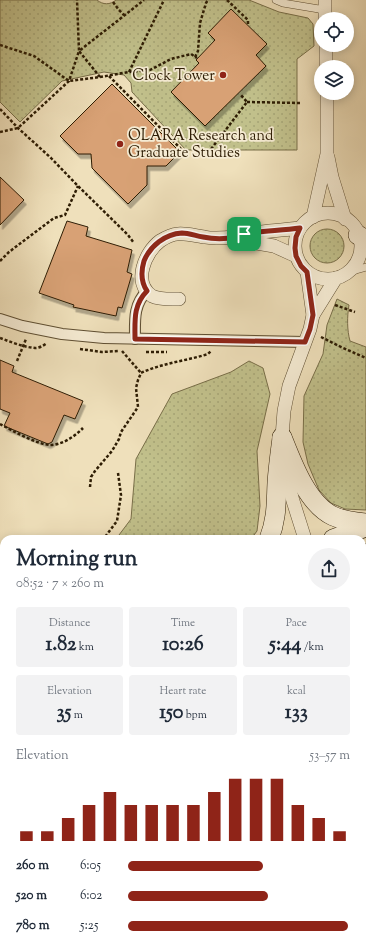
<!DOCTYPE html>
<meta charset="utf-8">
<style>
body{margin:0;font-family:"Sorts Mill Goudy",serif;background:#f2f2f3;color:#1f2937;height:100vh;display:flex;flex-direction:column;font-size:15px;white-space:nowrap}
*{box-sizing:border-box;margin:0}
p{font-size:13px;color:#747a83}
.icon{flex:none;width:22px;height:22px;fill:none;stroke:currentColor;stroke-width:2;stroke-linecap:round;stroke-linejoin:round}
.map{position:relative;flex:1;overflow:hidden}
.drawer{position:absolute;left:0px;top:535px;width:366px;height:414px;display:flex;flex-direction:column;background:#fff;border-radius:12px 12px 0 0;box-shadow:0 2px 10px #0003}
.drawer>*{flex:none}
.fabs{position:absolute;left:314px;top:12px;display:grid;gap:8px}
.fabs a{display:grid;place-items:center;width:40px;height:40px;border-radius:50%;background:#fff;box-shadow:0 2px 10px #0003;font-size:20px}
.pin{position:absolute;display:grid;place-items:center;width:34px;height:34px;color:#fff;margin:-17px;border-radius:8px;box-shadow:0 2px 6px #0006}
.round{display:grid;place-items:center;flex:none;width:42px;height:42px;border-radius:21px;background:#f2f2f3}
.headline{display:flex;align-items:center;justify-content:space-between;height:68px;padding:0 16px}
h1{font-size:22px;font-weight:800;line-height:30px}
.stats{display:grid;grid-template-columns:repeat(3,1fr);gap:6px;height:68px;padding:4px 16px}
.stats div{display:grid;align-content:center;border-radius:4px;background:#f2f2f3;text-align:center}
.stats b{font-size:20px;font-weight:800}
.stats small{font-size:11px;font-weight:400}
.stats p{font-size:11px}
.chart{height:112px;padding:8px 16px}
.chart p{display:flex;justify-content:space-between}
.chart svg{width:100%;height:72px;margin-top:4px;stroke:#8f2418;stroke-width:6}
ul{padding:0 16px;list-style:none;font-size:13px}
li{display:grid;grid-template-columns:64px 48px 1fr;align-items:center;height:30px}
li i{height:10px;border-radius:5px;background:#8f2418}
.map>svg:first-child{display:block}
</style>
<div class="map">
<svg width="366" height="949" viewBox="0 0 366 949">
<defs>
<pattern id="green-dots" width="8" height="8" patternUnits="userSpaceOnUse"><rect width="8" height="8" fill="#c1c08b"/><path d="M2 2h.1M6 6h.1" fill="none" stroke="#a6a576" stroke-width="1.8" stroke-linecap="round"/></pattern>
<pattern id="cemetery-stones" width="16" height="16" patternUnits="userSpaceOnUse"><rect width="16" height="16" fill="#c1c08b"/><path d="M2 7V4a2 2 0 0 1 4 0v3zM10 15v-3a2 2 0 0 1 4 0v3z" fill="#a6a576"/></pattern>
<filter id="shadow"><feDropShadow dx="2.5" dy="4.5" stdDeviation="0" flood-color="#0004"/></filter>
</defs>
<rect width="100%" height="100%" fill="#efe0bb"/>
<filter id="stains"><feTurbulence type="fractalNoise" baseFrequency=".005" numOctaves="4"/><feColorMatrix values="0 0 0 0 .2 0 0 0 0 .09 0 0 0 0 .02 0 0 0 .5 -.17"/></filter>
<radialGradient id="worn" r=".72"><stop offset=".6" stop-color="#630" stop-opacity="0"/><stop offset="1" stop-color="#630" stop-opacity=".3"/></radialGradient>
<!-- green -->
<g fill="url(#green-dots)" stroke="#786e48">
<path d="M0,0H97C103,5 110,5 116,0H249L279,12L308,18L313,24L314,46L297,59V150H186L132,92L131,83L124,75L104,72L62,81L20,122L0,102Z"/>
<circle cx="327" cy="246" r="17"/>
<path d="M337,299L349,305C347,317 347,330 350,341L366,347V510L345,509L331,503L319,490L308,464L303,442L304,396L323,354L327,325Z"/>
<polygon points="249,361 263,368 270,394 257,451 260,506 257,531 251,539 116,539 131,519 136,459 172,394 231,372"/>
</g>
<!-- cemetery -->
<polygon fill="url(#cemetery-stones)" stroke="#786e48" points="366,712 366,949 258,949 258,945 362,945 362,713"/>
<!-- building -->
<g fill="#d8a175" stroke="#2e1d04" filter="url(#shadow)">
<polygon points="231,9 267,44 256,55 266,66 205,126 171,92 199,63 196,60 215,40 208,33"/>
<polygon points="112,84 180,152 166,166 147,166 147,185 128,204 92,168 91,154 78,154 60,136"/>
<polygon points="0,177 24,200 0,225"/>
<polygon points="67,221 88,227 86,236 132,250 127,272 132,274 122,308 118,307 116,316 73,307 74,305 39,293"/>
<polygon points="0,360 14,366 12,372 83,401 75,419 64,415 52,442 48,444 4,426 10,413 0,409"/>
</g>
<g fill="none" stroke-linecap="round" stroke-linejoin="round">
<defs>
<g id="service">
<polyline points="276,0 283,3 325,10"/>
<polyline points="349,272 366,267"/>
<polyline points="362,697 366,697"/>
<polyline points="0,815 4,814"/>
</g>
<g id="pedestrian">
<polyline points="0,319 22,326 62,334 104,338 305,342"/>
<path d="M135,339C135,321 133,305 147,291"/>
</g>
<g id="minor">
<polyline points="325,19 325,0"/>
<polyline points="326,45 326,67"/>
<polyline points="328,157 332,177 345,219"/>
<circle cx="328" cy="246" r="33"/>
<polyline points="313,217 327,154 327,93"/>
<polyline points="236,237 244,241 274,246 296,256"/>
<polyline points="307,272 313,315"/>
<path d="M179,299C171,299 160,300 152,296C132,283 145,252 160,241C177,230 185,234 204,237C214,239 224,238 234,237C240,236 246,234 252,233C268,231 284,230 300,228"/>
<polyline points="305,539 293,501 287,479 282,437 284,411 289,386 310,329 313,315 336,278"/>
</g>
<g id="secondary">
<polyline points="358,235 366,240"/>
<path d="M282,437C292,462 307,504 333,516C344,521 354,522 366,523"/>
<path d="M269,539C277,518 276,504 277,483C278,468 280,453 282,438"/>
<polyline points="333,539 366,527"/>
<polyline points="362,555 366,553"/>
<polyline points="0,653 4,651"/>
<polyline points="0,666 4,666"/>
</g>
</defs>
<!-- service casing -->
<use href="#service" stroke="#5e4e32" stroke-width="8"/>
<!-- pedestrian casing -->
<use href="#pedestrian" stroke="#5e4e32" stroke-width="12"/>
<!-- minor casing -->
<use href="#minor" stroke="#5e4e32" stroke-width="14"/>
<!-- secondary casing -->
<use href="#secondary" stroke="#2e1d04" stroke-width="20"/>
<!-- path -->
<g stroke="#2e1d04" stroke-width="2.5" stroke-dasharray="3 2" stroke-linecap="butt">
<polyline points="227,0 248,20 248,24"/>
<polyline points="113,2 119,10 124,15"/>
<polyline points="0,45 34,56 69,81 100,77 129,72 150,70 171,59 191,54 197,58"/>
<polyline points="195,57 198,51 200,23 206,3 208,0"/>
<polyline points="129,72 164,0"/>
<polyline points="109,76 185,153"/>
<polyline points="100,77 79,51 144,0"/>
<polyline points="247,102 301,103"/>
<polyline points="0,109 18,128 51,158 78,186 128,235 134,243"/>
<polyline points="0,132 18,128 69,81 79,51 77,0"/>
<polyline points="208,153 247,102 240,94"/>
<polyline points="0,261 9,252 54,218 65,215 78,186"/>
<polyline points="335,305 355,312"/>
<polyline points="321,337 341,347 366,358"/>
<path d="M0,338C11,342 23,347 35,348C39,348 43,346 47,343"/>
<polyline points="80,349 102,352 119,351"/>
<polyline points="122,351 141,373"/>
<polyline points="146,352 167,352"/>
<polyline points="17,361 26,339"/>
<path d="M0,424C13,431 36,444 50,445C62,445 74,437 83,428"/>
<path d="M90,487L91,477L95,471L112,451L119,439L121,432L138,407L136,388L138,380L141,373C162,363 186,361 208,354L211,351"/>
<polyline points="101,539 105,537 117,521 121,495 118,473"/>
<polyline points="0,836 4,834"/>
<polyline points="175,949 175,945"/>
</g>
<!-- service -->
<use href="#service" stroke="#f5ebd3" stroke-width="7"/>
<!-- pedestrian -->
<use href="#pedestrian" stroke="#f5ebd3" stroke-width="10"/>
<!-- minor -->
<use href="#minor" stroke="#f5ebd3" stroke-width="13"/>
<!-- secondary -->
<use href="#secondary" stroke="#f5ebd3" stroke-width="19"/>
</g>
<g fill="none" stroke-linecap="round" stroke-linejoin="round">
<defs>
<path id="route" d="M300,228L296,237L295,248L296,256L301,266L307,272L313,315L310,329L305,342L135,339C135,321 133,305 147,291C141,282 141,271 144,261C150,246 165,234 182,233C189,233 196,236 203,237C213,239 226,239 236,237C242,236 246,233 251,233C268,231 284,230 300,228Z"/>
</defs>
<!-- route casing -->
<use href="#route" stroke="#fff" stroke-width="8"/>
<!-- route -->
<use href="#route" stroke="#8f2418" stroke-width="5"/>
</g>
<!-- markers -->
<g fill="#8f2418" stroke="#f5ebd3" stroke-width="1.5">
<circle cx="223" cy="75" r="4"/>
<circle cx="120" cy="144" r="4"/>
</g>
<g text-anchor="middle" stroke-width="3.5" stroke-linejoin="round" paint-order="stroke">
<!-- poi labels -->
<g font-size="15" fill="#2e1d04" stroke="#f5ebd3" text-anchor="end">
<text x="215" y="80">Clock Tower</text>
<text x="128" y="140" text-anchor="start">OLARA Research and<tspan x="128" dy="17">Graduate Studies</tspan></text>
</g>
</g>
<rect width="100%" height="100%" filter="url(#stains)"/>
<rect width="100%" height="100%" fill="url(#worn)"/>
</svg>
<div class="fabs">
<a><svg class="icon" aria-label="locate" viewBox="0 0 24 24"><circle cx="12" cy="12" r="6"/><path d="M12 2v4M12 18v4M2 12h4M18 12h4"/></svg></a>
<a><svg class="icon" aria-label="layers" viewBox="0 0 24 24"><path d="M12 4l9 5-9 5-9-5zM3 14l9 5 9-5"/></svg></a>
</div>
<div class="pin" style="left:244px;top:234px;background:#1e9e55"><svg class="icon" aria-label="arrive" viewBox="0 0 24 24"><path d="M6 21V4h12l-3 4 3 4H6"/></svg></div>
<section class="drawer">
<div class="headline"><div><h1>Morning run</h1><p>08:52 · 7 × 260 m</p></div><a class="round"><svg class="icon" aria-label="share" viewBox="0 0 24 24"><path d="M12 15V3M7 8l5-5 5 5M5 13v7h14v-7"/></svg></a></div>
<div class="stats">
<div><p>Distance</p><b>1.82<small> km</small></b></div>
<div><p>Time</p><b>10:26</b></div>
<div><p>Pace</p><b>5:44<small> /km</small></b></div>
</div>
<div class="stats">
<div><p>Elevation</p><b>35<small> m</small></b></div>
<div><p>Heart rate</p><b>150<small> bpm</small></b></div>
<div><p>kcal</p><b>133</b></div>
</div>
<div class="chart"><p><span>Elevation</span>53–57 m</p>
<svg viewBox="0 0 160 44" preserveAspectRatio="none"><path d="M5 44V38M15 44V38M25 44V30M35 44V22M45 44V14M55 44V22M65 44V22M75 44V22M85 44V22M95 44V14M105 44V6M115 44V6M125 44V6M135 44V22M145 44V30M155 44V38"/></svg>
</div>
<ul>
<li><b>260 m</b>6:05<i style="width:61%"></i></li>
<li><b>520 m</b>6:02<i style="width:63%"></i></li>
<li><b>780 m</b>5:25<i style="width:99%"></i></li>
</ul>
</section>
</div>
